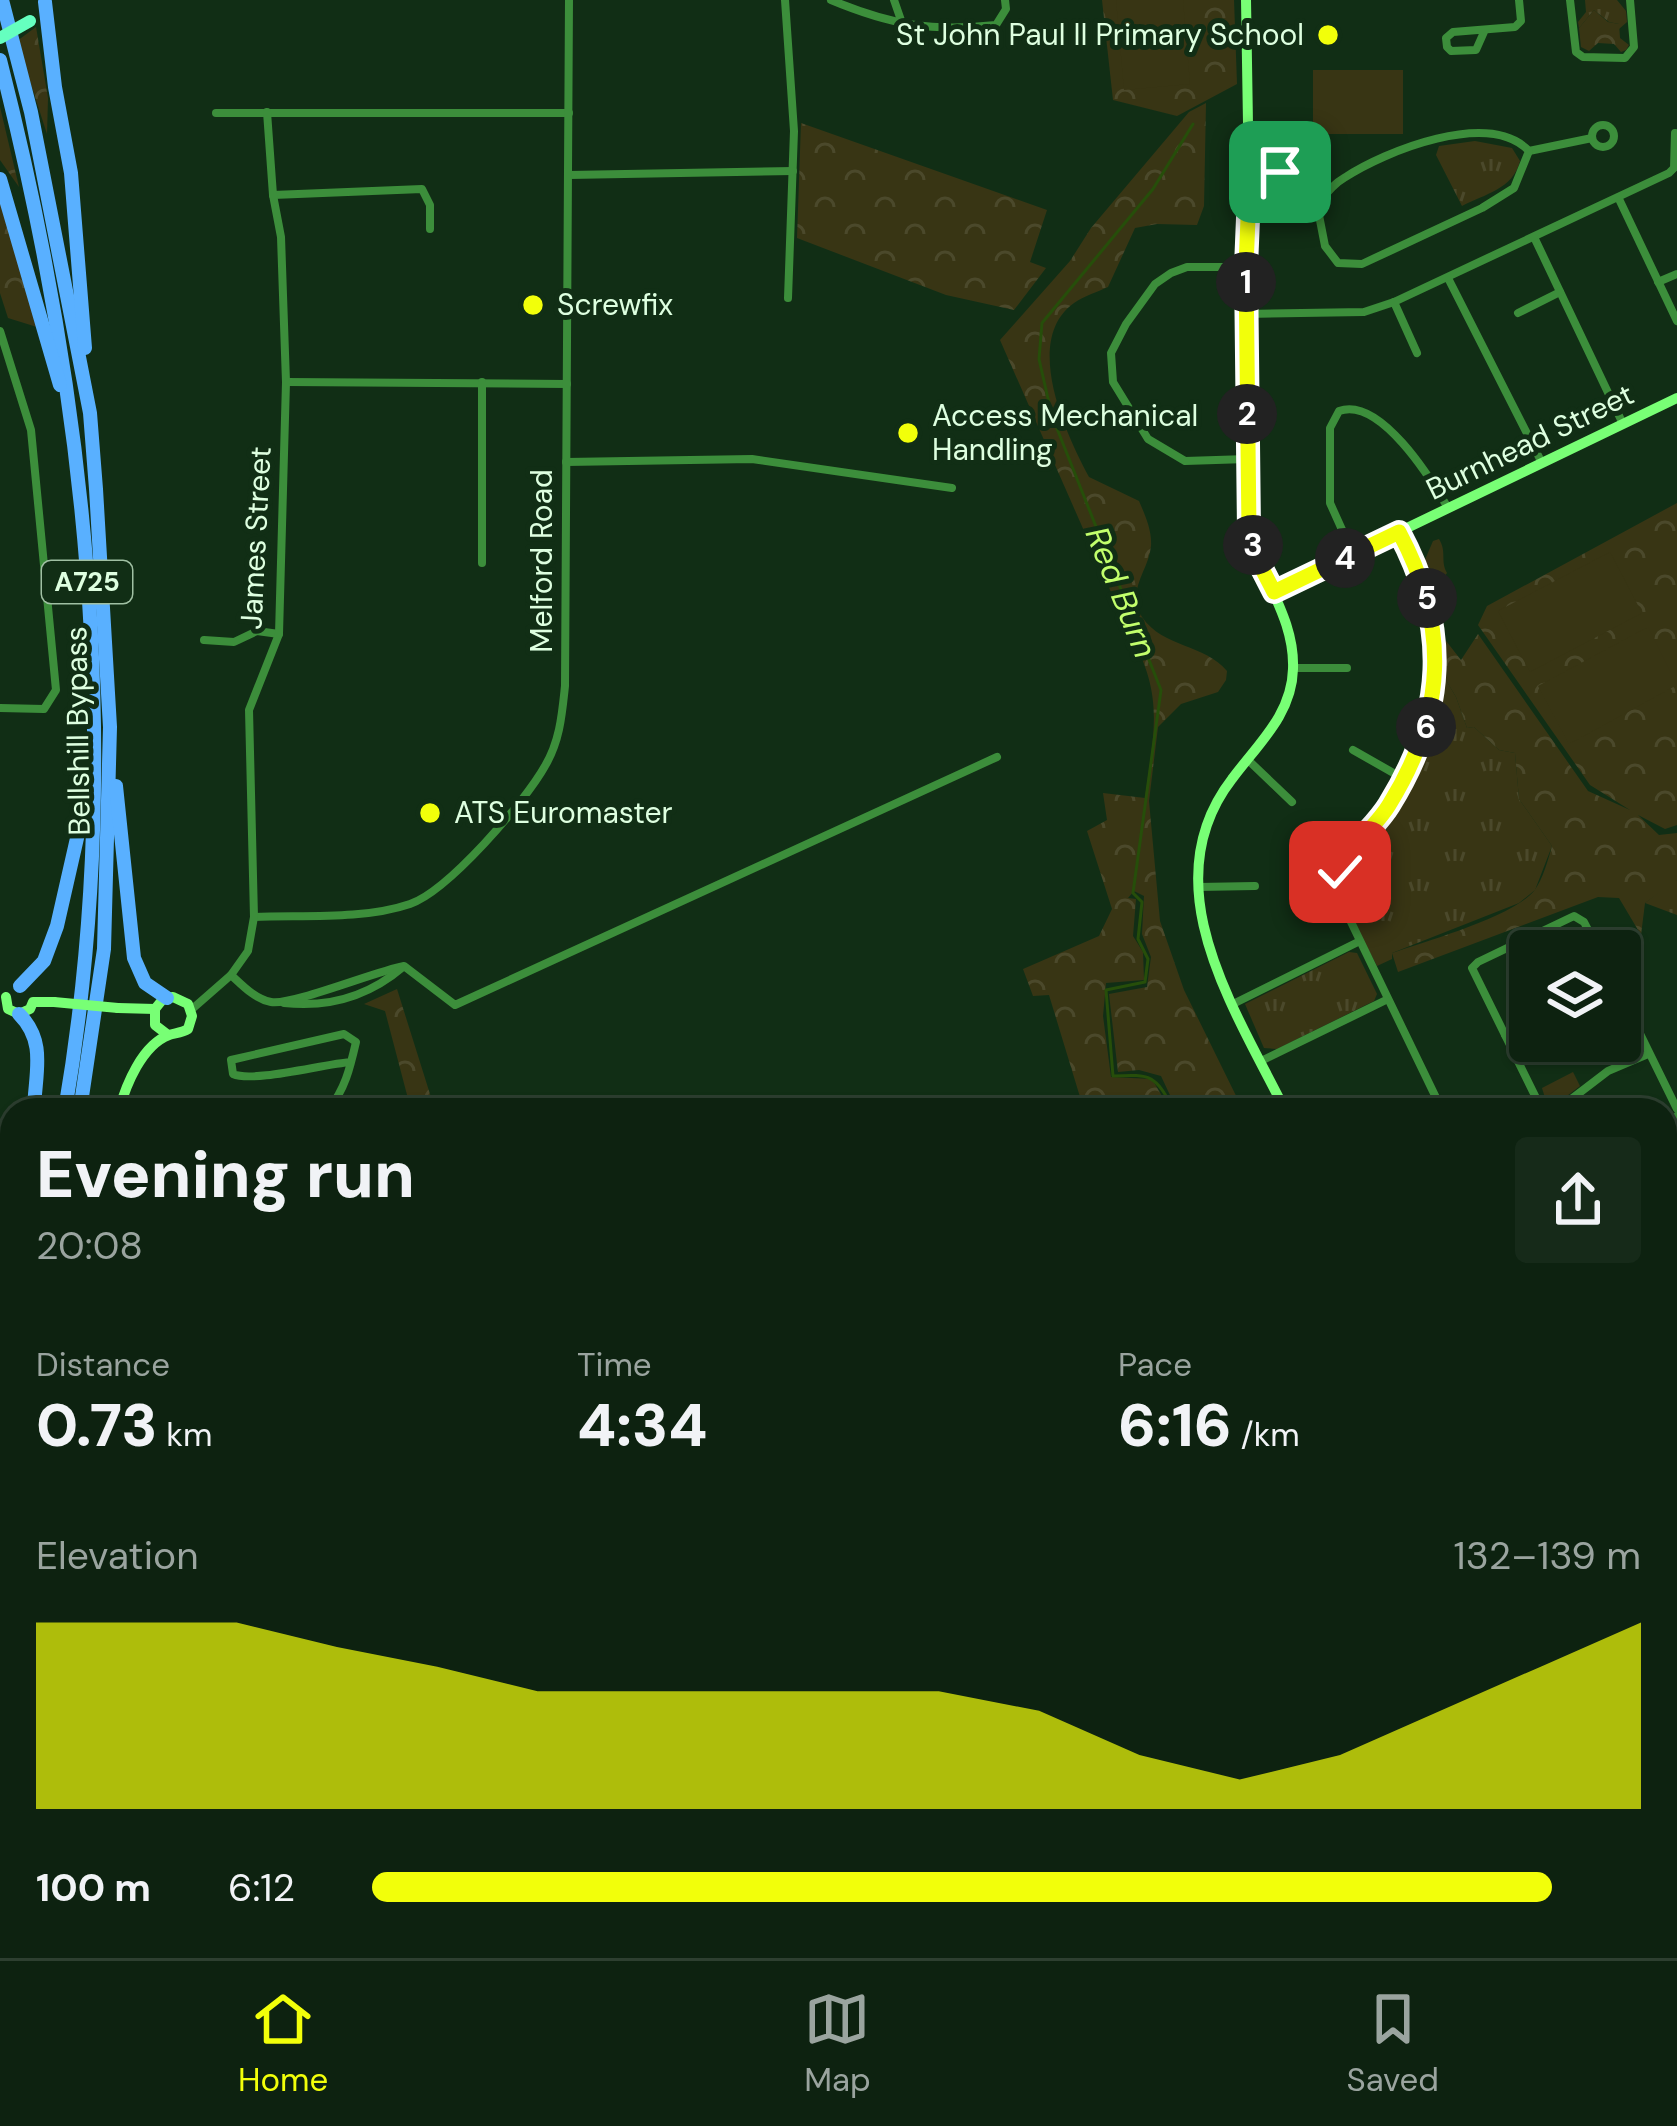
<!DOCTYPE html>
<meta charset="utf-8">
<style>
body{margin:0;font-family:"DM Sans",sans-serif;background:#162a19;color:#f1f3f6;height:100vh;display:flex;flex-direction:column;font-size:45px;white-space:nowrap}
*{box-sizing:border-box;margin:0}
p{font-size:39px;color:#9aa49f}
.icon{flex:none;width:66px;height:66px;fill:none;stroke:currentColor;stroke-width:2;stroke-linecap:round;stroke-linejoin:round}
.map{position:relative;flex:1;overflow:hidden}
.drawer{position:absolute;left:0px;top:1098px;width:1677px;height:861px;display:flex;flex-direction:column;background:#0d2210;border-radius:36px 36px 0 0;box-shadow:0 3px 9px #0004,0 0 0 3px #2d3f30}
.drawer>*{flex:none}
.fabs{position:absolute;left:1509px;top:930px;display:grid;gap:24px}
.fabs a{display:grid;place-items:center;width:132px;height:132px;border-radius:12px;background:#0d2210;box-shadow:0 3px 9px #0004,0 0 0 3px #2d3f30;font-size:60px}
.pin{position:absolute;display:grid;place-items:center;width:102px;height:102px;color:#fff;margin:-51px;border-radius:24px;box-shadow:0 6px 18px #0006}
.km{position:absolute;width:60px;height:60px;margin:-30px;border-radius:50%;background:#222;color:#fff;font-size:33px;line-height:60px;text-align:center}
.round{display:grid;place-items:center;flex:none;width:126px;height:126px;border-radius:12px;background:#162a19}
.headline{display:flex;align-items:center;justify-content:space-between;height:204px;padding:0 36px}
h1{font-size:66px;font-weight:800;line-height:90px}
.stats{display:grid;grid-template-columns:repeat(3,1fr);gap:18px;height:204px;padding:12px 36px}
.stats div{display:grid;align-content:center}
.stats b{font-size:60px;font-weight:800}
.stats small{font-size:33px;font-weight:400}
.stats p{font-size:33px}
.chart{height:336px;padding:24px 36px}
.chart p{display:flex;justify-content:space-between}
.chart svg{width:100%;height:216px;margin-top:12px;fill:#f2ff0a;opacity:.7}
ul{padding:0 36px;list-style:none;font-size:39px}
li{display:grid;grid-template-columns:192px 144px 1fr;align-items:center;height:90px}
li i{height:30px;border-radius:15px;background:#f2ff0a}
.tabs{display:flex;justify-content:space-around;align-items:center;height:168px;border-top:3px solid #2d3f30;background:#0d2210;font-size:33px;color:#9aa49f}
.tabs a{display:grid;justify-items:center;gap:6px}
.tabs .current{color:#f2ff0a}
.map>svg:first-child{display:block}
</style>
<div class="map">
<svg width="1677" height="1958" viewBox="0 0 1677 1958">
<defs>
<pattern id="grass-tufts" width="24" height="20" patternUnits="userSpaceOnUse" patternTransform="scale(3)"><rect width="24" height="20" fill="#383514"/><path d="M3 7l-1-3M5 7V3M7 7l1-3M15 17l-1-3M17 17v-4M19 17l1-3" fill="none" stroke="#4b492b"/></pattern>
<pattern id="forest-crowns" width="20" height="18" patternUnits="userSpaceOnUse" patternTransform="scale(3)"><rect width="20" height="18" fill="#383514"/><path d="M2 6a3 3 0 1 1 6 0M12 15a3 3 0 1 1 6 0" fill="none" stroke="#4b492b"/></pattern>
</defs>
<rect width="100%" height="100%" fill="#112e15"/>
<!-- grass -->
<g fill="url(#grass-tufts)">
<polygon points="1585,0 1617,0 1626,11 1627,22 1619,29 1619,24 1609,22 1594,10 1579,28 1578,22 1586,12"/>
<path d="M1475,141L1512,148L1520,161C1513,189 1485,194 1462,206L1436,155L1439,146Z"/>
<path d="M1440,670L1456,697L1467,728L1474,727L1499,750L1515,753L1519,799L1552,846L1535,890L1519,903L1392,953V959L1377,966C1366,943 1346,914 1344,888C1342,857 1392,816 1408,787C1428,750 1437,710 1440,670Z"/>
<polygon points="1677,880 1677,915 1645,903 1672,882"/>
<polygon points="1349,952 1357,953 1377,994 1374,1001 1277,1049 1264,1048 1245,1004"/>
<polygon points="1573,1072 1580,1086 1559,1102 1547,1104 1542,1088"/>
<polygon points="1665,1601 1677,1603 1677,1700 1665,1704"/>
<polygon points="12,1771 12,1947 237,1947 241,1951 240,1958 0,1958 0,1774"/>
</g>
<!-- forest -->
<g fill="url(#forest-crowns)">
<polygon points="1102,0 1234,0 1237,84 1177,116 1113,100"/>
<polygon points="1594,10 1608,22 1619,24 1620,38 1629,45 1626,50 1621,52 1614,44 1598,43 1589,51 1581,47 1579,28"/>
<polygon points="36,27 48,98 47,134 17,41"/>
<path d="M1206,103L1204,206L1197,225L1157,224L1135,228L1108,287C1097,292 1084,296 1074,303C1022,340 1066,434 1089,477L1139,501C1145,515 1152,530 1151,546C1149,570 1125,592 1142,617C1163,648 1205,644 1227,671L1226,680L1218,692L1181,704L1158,727L1149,801L1160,921L1184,990L1243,1110H1177L1161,1076L1139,1070L1118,1072L1109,994L1147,987L1151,957L1142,934L1144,896L1134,891L1128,898L1136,899L1133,936L1143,952L1144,980L1106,983L1103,1016L1111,1077L1152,1079L1170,1110H1084L1049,995L1033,996L1023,969L1099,936L1112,909L1087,831L1107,820L1103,793L1145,798C1154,731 1165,695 1129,633L1000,340L1070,261L1091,228L1189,112Z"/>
<polygon points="0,107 19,187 0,160"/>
<polygon points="801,123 1047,210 1030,262 1046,268 1014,310 946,295 797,238"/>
<polygon points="0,195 37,327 8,318 0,293"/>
<path d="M1677,503V825L1665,829L1638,815L1659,835L1677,833V880L1645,903L1641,935L1619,898L1598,897L1398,972L1392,953C1426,941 1512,917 1534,891C1543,879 1548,860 1552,846L1519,799L1515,753L1499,750L1474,727L1467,728L1456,697L1440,670L1439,632L1461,660L1478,634L1588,791L1630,810L1590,785L1478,625L1487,606Z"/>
<path d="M1439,539C1447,552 1440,561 1447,573L1440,582L1424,562L1433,541Z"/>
<polygon points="397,989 435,1110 411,1110 385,1011 364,1004"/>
<polygon points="1677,1501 1677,1603 1665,1601 1665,1505"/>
<polygon points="1677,1751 1677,1846 1665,1842 1665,1754"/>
<polygon points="1665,1844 1677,1850 1677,1958 1455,1958 1461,1947 1665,1947"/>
<polygon points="934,1947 1044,1947 1049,1958 941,1958"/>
<polygon points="1135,1947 1440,1947 1432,1958 1132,1958"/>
</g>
<!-- pitch -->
<g fill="#383514">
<polygon points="1116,0 1183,0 1190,84 1124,90"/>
<rect x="1313" y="70" width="90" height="64"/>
<polygon points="1610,552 1642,613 1530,672 1498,611"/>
<polygon points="1648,627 1677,685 1569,744 1538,686"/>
</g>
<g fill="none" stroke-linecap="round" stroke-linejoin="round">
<!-- stream -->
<g stroke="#264e0a" stroke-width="3">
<path d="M1174,1110C1155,1075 1152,1074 1113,1076L1106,990L1145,982L1148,959L1138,939L1142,902L1133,893L1161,690L1052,416L1039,359L1042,323L1153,189L1193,124"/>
<polyline points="1212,1958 1229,1947"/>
</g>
<!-- river -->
<g stroke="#264e0a" stroke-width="16">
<polyline points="1665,1738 1677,1732"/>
<polyline points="791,1947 797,1958"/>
<polyline points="970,1947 971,1958"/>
<polyline points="745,1958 746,1947"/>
</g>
<!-- street -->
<g stroke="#3c8e3b" stroke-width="8">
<polyline points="785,0 794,131 788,298"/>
<path d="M831,0C891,25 932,32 996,25L1006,9L1005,0"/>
<polyline points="894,0 903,26"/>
<polyline points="1570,0 1576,52 1583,57 1625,58 1634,47 1630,0"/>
<polyline points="1484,32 1476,50 1451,51 1447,47 1446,38 1453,32 1515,27 1521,21 1519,0"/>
<polyline points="216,113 569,113"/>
<circle cx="1603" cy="136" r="11"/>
<polyline points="1529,151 1592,138"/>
<path d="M1283,169L1317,205C1325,195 1333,184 1344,178C1385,151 1489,109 1529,151L1514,188L1482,208L1362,264L1338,263L1325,246L1317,205"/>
<polyline points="569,175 793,171"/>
<polyline points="273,195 422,189 430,205 430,229"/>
<polyline points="1619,199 1677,321"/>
<polyline points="1534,237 1623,424"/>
<polyline points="1246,267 1187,267 1171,273 1155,284 1126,324 1111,353 1113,382 1148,439 1185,461 1247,459"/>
<polyline points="1449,280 1542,463"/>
<polyline points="1658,282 1677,274"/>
<polyline points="1394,302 1417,353"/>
<polyline points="1518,313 1560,292"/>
<polyline points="1246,314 1364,312 1394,302 1669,173 1674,168 1675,133"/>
<polyline points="0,331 31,430 56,690 44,709 0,708"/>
<polyline points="287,382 567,384"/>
<polyline points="482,382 482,563"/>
<polyline points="566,462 752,459 952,488"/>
<path d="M1399,532C1413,557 1429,590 1434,619C1445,682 1421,764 1383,814C1364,839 1336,859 1337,893L1442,1110"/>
<path d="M1353,554L1330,503V428L1339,411C1380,396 1431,479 1448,508"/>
<polyline points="204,640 234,642 257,631 279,634"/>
<polyline points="1293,668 1347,668"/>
<polyline points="1353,750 1404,779"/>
<polyline points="1247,759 1292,802"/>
<polyline points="1198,887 1255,886"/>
<path d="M254,917C303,915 363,920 410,904C448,891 525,802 545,766C560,741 562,714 565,686L569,0"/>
<path d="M231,975C243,986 255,999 271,1002C291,1006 376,971 404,966L455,1005L997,757"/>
<polyline points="1620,993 1677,1109"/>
<path d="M284,1003C329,1008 369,996 403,967"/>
<polyline points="1233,1004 1358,942"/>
<polyline points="191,1010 231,975 248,951 254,917 249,710 279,634 286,382 281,237 273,195 267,112"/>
<polyline points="1505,1035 1530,1023"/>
<polyline points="1261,1061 1386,1000"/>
<path d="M328,1110C345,1090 350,1068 356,1042L344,1034L231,1060L233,1074C253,1083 323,1064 351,1062"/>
<polyline points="1542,1110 1472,968 1478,962 1574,916 1584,922 1599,951"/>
<polyline points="1557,1110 1608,1071 1648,1054"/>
<polyline points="1665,1129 1677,1116"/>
<polyline points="1665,1456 1677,1452"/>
<polyline points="2,1737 10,1763"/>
</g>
<!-- secondary -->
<g stroke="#78ff75" stroke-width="10">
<polyline points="1246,0 1248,124 1265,152"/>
<circle cx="1275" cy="160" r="13"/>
<path d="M1268,171L1254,181L1249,194L1246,314L1249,531C1261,579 1295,618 1293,669C1292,715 1257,745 1232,779C1150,885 1236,1011 1285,1110"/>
<polyline points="1274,592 1677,398"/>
<polyline points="6,997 8,1009 19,1014 30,1009 33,1002 54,1002"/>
<path d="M118,1008L155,1009L163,999L173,997L188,1004L192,1016L188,1029C182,1033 175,1033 169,1035C142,1045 126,1085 119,1110"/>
<polyline points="155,1009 155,1025 168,1035"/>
<polyline points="1665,1275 1677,1273"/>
</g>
<!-- highway -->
<g stroke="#59b0ff" stroke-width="14">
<polyline points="2,0 31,112 90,413 96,489 110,727 104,949 80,1110"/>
<polyline points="45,2 55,87 71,173 85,348"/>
<path d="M0,60C87,401 125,761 65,1110"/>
<polyline points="0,179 60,385"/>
<polyline points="116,786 134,958 145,983 167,998"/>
<polyline points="20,986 44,961 57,926 85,803"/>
<path d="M19,1014C47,1042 35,1073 34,1110"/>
<polyline points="0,1418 12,1365"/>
<polyline points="0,1493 12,1441"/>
<polyline points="0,1509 7,1484"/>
</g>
<!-- secondary-bridge -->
<polyline stroke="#78ff75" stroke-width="10" points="54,1002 118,1008"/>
<!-- primary-bridge -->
<polyline stroke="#65ffbf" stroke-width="12" points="0,38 30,21"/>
</g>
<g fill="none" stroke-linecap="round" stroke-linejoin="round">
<defs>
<path id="route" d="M1280,172C1263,174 1256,176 1249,194L1246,267L1249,531L1255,555L1274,592L1399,532C1450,627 1446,713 1389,805C1375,828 1349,846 1340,872"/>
</defs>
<!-- route casing -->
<use href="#route" stroke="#fff" stroke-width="24"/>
<!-- route -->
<use href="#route" stroke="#f2ff0a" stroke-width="15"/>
</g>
<!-- markers -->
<g fill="#f2ff0a" stroke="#112e15" stroke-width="4.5">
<circle cx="1328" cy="35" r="12"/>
<circle cx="533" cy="305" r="12"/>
<circle cx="908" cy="433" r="12"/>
<circle cx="430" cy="813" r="12"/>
</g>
<g text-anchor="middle" stroke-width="10" stroke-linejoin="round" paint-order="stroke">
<!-- shield labels -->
<rect fill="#112e15" stroke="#a0c0a3" stroke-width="3" x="42" y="561" width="90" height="42" rx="9"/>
<g font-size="27" font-weight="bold" fill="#deffe0">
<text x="87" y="591">A725</text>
</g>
<!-- poi labels -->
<g font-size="30" fill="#deffe0" stroke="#112e15" text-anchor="start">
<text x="1304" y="45" text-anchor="end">St John Paul II Primary School</text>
<text x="557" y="315">Screwfix</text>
<text x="932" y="426">Access Mechanical<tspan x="932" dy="34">Handling</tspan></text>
<text x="454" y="823">ATS Euromaster</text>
</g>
<!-- street labels -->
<g font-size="30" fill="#deffe0" stroke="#112e15">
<text transform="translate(1530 442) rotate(-26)" y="10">Burnhead Street</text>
<text transform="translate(256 538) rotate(-87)" y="10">James Street</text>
<text transform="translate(542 561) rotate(-90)" y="10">Melford Road</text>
<text transform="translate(78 731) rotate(-91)" y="10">Bellshill Bypass</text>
</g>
<!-- water labels -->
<g font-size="33" font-style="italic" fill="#c2ff6c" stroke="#112e15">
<text transform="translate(1122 592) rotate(68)" y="12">Red Burn</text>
</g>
</g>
</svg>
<div class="fabs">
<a><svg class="icon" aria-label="layers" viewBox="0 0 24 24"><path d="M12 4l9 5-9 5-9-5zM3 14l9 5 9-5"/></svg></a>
</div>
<div class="pin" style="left:1280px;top:172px;background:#1e9e55"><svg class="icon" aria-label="arrive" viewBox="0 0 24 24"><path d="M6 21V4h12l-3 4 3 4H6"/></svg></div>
<div class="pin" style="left:1340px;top:872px;background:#d93025"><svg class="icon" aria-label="check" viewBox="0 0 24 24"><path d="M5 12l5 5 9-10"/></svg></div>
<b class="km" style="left:1246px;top:282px">1</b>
<b class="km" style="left:1247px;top:414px">2</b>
<b class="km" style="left:1253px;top:545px">3</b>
<b class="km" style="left:1345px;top:558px">4</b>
<b class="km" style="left:1427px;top:598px">5</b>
<b class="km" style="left:1426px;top:727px">6</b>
<section class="drawer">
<div class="headline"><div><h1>Evening run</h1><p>20:08</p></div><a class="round"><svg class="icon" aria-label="share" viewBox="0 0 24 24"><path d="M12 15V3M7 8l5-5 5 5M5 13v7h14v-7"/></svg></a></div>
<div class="stats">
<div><p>Distance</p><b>0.73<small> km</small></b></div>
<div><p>Time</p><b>4:34</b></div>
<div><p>Pace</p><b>6:16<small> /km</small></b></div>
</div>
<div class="chart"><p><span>Elevation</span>132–139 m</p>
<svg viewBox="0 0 160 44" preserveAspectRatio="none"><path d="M0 44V6L10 6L20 6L30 11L40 15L50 20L60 20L70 20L80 20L90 20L100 24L110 33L120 38L130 33L140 24L150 15L160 6V44z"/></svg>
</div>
<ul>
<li><b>100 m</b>6:12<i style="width:93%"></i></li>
</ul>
</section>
</div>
<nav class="tabs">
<a class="current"><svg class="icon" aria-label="home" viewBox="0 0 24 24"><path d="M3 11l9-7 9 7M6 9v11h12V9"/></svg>Home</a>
<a><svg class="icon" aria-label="map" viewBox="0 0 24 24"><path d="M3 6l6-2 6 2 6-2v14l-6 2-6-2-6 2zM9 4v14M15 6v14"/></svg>Map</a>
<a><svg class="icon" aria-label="saved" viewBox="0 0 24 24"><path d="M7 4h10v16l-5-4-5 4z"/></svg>Saved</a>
</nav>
